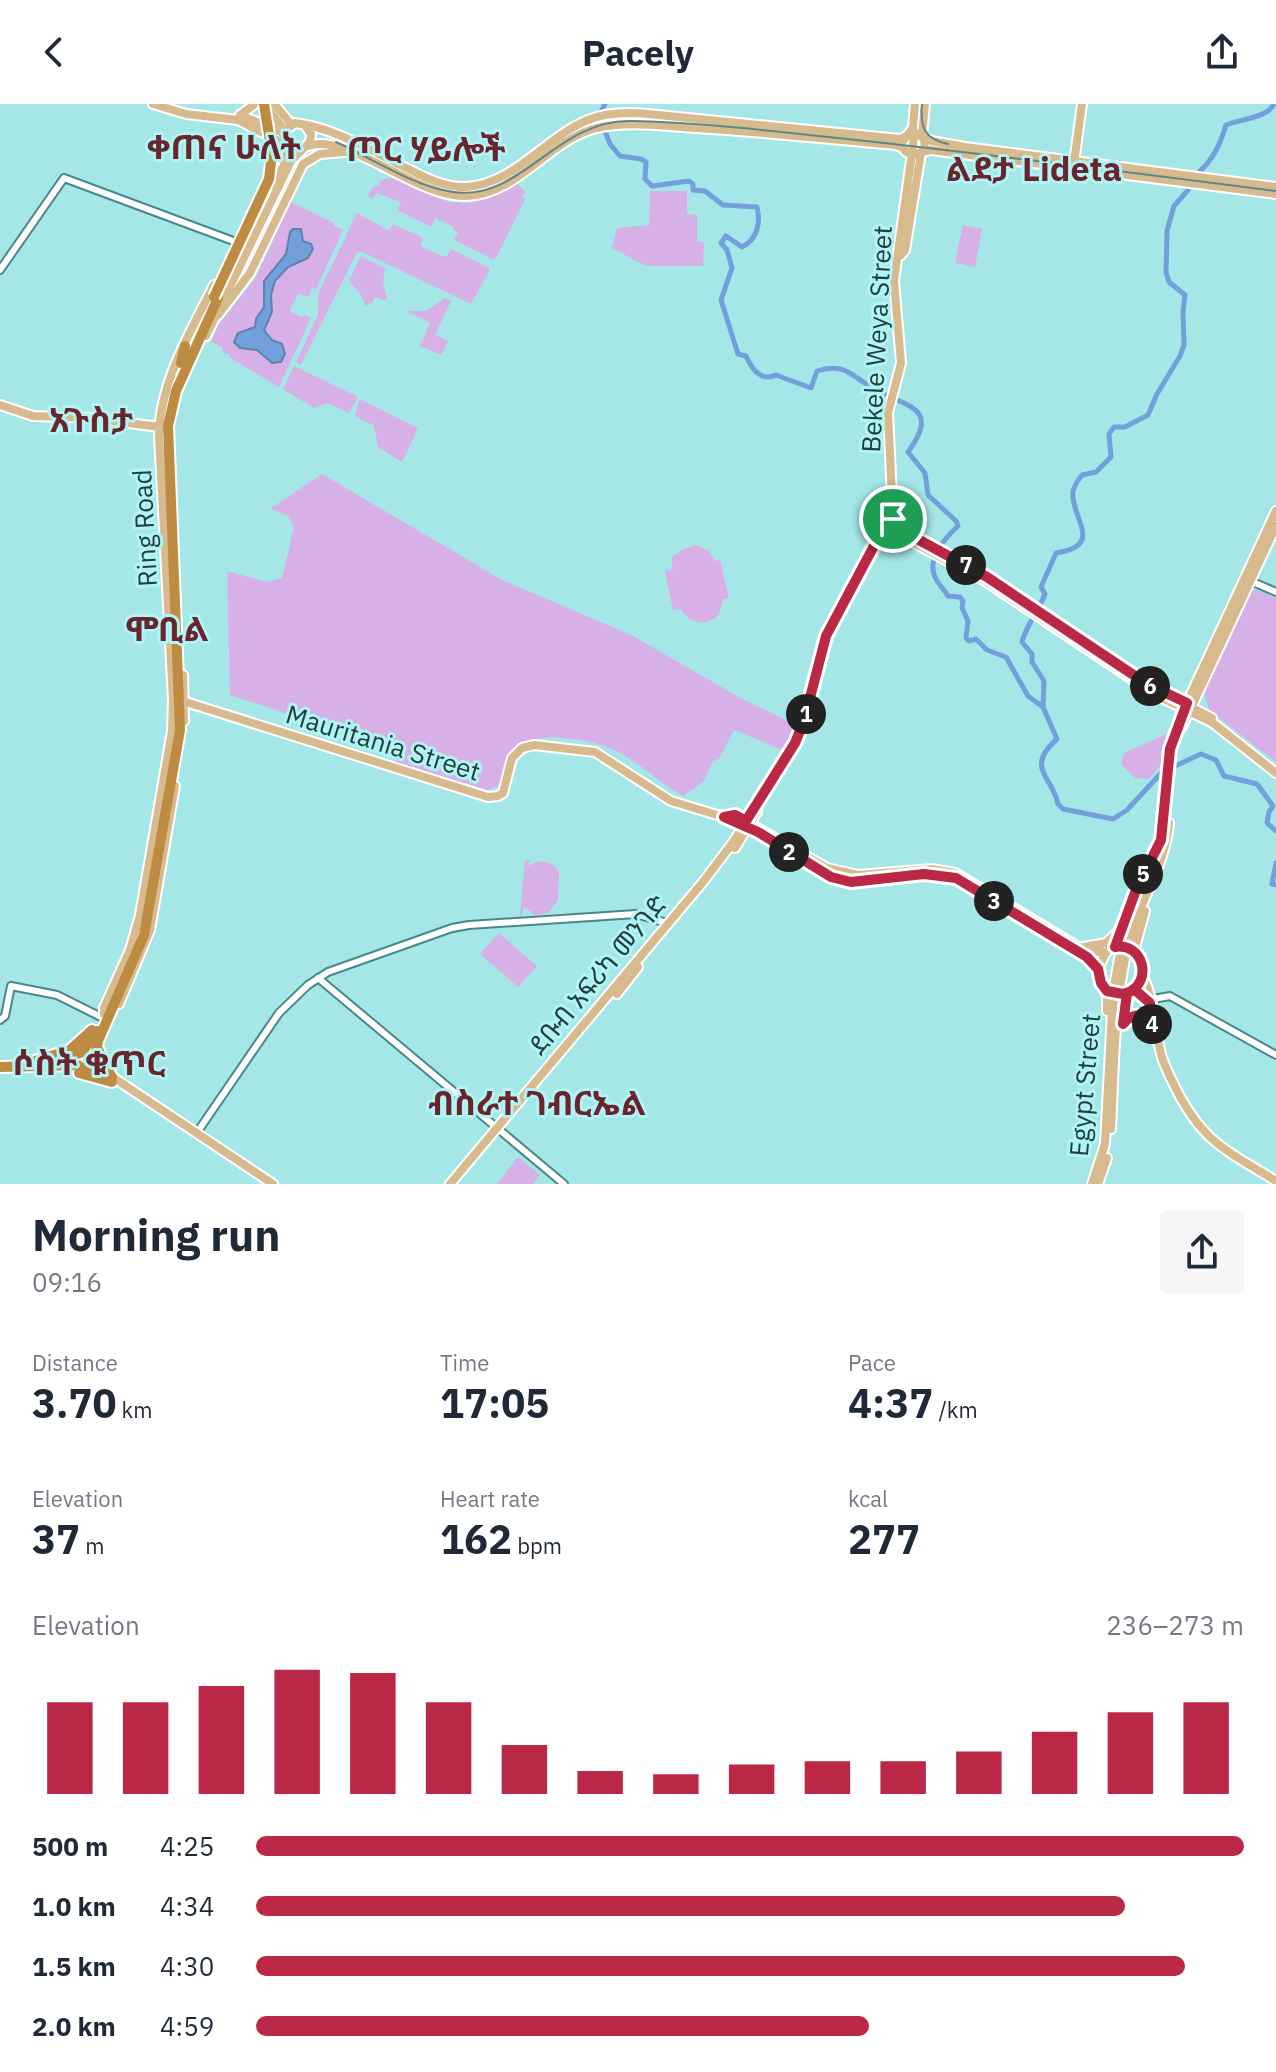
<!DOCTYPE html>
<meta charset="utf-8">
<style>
body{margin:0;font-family:"IBM Plex Sans","Noto Sans Ethiopic",sans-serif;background:#f6f6f7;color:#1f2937;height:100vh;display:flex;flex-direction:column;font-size:30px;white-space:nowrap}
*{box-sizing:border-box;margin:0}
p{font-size:26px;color:#747a83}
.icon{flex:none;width:44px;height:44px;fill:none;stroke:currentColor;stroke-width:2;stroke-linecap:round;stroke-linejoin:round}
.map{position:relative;height:1080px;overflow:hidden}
.details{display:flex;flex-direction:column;background:#fff;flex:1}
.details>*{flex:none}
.pin{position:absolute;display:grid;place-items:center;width:68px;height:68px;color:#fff;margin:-34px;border:4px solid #fff;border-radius:50%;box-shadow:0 2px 8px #0007}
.km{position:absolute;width:40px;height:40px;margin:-20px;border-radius:50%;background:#222;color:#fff;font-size:22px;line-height:40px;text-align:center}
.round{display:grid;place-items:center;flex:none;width:84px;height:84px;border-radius:8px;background:#f6f6f7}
.overview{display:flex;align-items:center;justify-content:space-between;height:136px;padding:0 32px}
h1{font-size:44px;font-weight:800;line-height:60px}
.stats{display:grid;grid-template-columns:repeat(3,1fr);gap:12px;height:136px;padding:8px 32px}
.stats div{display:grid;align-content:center}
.stats b{font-size:40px;font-weight:800}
.stats small{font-size:22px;font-weight:400}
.stats p{font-size:22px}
.chart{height:224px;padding:16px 32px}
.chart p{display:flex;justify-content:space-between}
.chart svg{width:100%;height:144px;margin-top:8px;stroke:#ba2845;stroke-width:6}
ul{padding:0 32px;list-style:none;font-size:26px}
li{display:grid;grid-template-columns:128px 96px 1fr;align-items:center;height:60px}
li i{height:20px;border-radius:10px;background:#ba2845}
header{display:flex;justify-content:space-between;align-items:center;height:104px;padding:0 32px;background:#fff;font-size:36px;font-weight:800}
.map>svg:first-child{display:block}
</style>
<header><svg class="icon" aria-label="back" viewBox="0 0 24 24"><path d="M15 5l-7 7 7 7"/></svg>Pacely<svg class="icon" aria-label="share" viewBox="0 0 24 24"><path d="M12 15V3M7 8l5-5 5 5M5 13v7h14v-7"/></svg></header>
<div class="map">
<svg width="1276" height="1080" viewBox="0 0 1276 1080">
<rect width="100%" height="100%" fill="#a4e7e6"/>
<!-- green -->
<g fill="#d6b0e7">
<polygon points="392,74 448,98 472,99 517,79 525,88 522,95 526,93 496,154 492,155 454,136 458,128 453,126 454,123 435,114 431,123 397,106 401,98 376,89 373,94 367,93 373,83 379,82 380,76"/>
<polygon points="650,87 687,87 687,110 697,111 697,137 704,138 703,162 646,162 612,144 617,124 649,121"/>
<polygon points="291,98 334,119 334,122 343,126 316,185 312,184 308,193 298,189 290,207 302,213 304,211 311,214 279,283 229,253 229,250 223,249 222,243 211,238 219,220 255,175"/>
<polygon points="357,109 389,127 393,120 423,134 420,142 442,152 447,152 451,145 489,164 489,167 471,200 360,147 357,148 301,261 296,258 318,211 318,190"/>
<polygon points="963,121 982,125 975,163 955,159"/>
<polygon points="361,152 385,164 383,179 387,193 385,197 375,193 371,200 366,202 360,189 349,177"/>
<polygon points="445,194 451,197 433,235 436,231 448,237 441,251 420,242 430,219 406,207 426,207"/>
<polygon points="294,262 358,293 349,309 328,299 314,304 283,285"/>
<polygon points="360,295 418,324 402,358 378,343 374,322 355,312"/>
<path d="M322,370L502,476L631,531L746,597L797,621L785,647L734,626L719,655L713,657L704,677L683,692C659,679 633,653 610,644C587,635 531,625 514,646C506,655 504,669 501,681L488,686L395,660L399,646L230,591L227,467L267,478L282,474L294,423L287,411L270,405Z"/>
<path d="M697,441L709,447L715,457L720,456L729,494L723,495L719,511C705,523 690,521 681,505L673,506L665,467L673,465L671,454L683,445Z"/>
<polygon points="1256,486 1276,494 1276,658 1209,606 1204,587 1250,487"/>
<polygon points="1169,629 1162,660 1149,675 1135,674 1121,660 1124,649"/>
<path d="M525,755L529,756V762C540,754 552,757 559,768L558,796L548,809L535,811L524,803L522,811H520Z"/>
<polygon points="499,829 537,862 518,883 480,850"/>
<polygon points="518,1053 540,1071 533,1080 497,1080"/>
</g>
<!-- water -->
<polygon fill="#73a0dc" stroke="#5b83ad" stroke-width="2" points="293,125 301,125 303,137 311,140 313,145 308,154 288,163 275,177 271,191 272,208 264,226 272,236 282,240 285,250 281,258 272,259 257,246 240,244 234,238 238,229 255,223 256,215 264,203 264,177 286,150 290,128"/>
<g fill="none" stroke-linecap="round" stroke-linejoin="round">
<!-- river -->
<g stroke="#73a0dc" stroke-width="5">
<path d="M605,0L599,12L610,40L620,52L641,55L646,58L645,75L652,82L689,77L693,80V86L705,87L723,101L757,103C761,119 757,136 742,143L726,132L721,139L727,146L732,164L721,196L738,250L746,252C752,265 761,278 776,271L811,284L817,267C844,258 852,272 874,285C905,303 942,302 908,348L925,369L928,391L956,417L958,422C945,434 925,455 936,475C939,481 944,485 948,492L960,493L963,497L962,504L968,517L966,534L969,537L976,535L987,546L1006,553L1028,592L1043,603L1057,635C1024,664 1053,673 1058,700L1063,705L1113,715L1127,706L1162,668L1201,650L1216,656L1224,672L1257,680L1273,702L1269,708L1267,719L1276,727"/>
<path d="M1200,67C1214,55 1221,38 1226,21C1241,15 1267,14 1274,0"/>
<path d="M1043,603L1044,577L1032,558V550L1022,538C1026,521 1039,507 1045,490L1041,483L1056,449C1106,442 1070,413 1073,388C1074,381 1078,376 1082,371L1096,368L1111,353L1109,330L1114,323H1125L1148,311L1157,290L1180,252L1184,241L1183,208L1185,191L1169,178L1166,168L1167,127L1174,102L1188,86"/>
<polyline points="1276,759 1272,780 1276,781"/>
</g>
<defs>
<g id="minor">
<polyline points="0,166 64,74 236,138"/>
<polyline points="1246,475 1276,488"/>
<polyline points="318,874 564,1080"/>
<polyline points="1153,895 1170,892 1276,951"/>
<polyline points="0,916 5,912 11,882 57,891 103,914"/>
<polyline points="196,1030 279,909 308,881 328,868 452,824 469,821 636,810 667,819"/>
</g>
<g id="major">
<polyline points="153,0 186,10 238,16 285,40"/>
<polyline points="274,0 291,20"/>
<polyline points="265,2 285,26"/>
<polyline points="240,11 255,0"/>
<polyline points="247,14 284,29"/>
<polyline points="909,30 913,23 915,0"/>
<polyline points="922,32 925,0"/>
<polyline points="923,33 931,37 965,43 1276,83"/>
<path d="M904,36L908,30L916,29C934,37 921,58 905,47"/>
<path d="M308,42C348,28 417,94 466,92C518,90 546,39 593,25C625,16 663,22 696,24C762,28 828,35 895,41L904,44"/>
<path d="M301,46L290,45L283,36L285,26L295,19C332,23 370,46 402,62C422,72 443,84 466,83C515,80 544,34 588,16C607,8 628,8 648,10L900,35L905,33"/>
<polyline points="922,48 931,46 1276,90"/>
<polyline points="912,49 914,32"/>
<polyline points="1074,59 1082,0"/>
<path d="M266,87C277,75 289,59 287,42"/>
<polyline points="901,151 905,146 921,49"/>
<polyline points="218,211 250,169 303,60 320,50 344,48"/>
<polyline points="206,232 291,57 310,38 311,30 306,23"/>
<polyline points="0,301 33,312 91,314 159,323"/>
<polyline points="884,423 985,477 1156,591 1213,619 1276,669"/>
<polyline points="183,571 184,617"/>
<polyline points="1164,589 1212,614"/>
<polyline points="176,595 488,693 498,692 503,689 512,654 522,644 534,641 595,648 671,697 717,711 735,711 827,764 858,771 932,765 955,769 1080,844 1095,848 1106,848"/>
<polyline points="1182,623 1276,422"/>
<polyline points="735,744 757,708"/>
<path d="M808,760C832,775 850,778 878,776"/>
<polyline points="1084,843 1106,839 1118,828"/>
<polyline points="1115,843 1125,810 1152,751"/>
<polyline points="1131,844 1140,856 1142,874"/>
<polyline points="1134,847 1145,807"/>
<polyline points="1078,848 1098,865"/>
<path d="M1143,872C1155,898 1154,923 1161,950C1164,962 1170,972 1175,983C1203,1039 1226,1046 1276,1077"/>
<polyline points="1135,886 1148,897 1151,905"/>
<polyline points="617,890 638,863"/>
<polyline points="119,900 150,826 175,682"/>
<polyline points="1107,907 1107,894 1098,865 1106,848 1118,841"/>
<path d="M104,910V904L130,846L140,811L172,627L173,596L159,332C160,278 190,229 214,181"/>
<polyline points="1124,916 1127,889"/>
<polyline points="1124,919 1136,911 1147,915 1152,921"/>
<polyline points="111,972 273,1080"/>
<path d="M1111,1025C1114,965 1114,900 1128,841C1138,798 1165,764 1169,719"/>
<polyline points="450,1080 703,778 734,737 795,639 804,617 826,532 887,414 892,392 888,309 901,259 894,177 911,56"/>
<polyline points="1092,1080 1105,1040 1113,888 1122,838 1161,736 1170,645 1187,599 1276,407"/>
<polyline points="1098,1080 1107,1054"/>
</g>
<g id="highway">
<polyline points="181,259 185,242"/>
<polyline points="99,947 104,960 112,973"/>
<polyline points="62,956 82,948 97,927"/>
<polyline points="35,957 70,946 92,926"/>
<polyline points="0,963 78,961 85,966 93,963 98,937 144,831 180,626 168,322 176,287 218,194"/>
<polyline points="79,969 112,978"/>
</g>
</defs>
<!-- minor casing -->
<use href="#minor" stroke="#478888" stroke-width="10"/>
<!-- major casing -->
<use href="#major" stroke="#fff" stroke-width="12"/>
<!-- highway casing -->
<use href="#highway" stroke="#fff" stroke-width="14"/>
<!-- minor -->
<use href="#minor" stroke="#fff" stroke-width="6"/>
<!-- major -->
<use href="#major" stroke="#d7ba8e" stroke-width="8"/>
<!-- highway -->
<use href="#highway" stroke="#bd8c42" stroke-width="10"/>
<!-- tram -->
<g stroke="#5c8888" stroke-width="2">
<path d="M922,0C920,23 924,35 948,40"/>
<path d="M336,38C371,54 415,83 453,88C523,98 556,14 633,17C707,19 782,28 856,36C996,51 1136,69 1276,87"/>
</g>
<defs>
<g id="major-bridge">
<polyline points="1118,841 1130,844"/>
<polyline points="1110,889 1123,890"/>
</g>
<polyline id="highway-bridge" points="214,193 269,75 272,50 264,0"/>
</defs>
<!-- major-bridge casing -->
<use href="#major-bridge" stroke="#fff" stroke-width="12" stroke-linecap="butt"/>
<!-- highway-bridge casing -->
<use href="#highway-bridge" stroke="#fff" stroke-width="14" stroke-linecap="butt"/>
<!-- major-bridge -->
<use href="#major-bridge" stroke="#d7ba8e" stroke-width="8"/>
<!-- highway-bridge -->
<use href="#highway-bridge" stroke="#bd8c42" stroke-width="10"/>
</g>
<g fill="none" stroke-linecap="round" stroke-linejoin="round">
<defs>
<path id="route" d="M893,415L888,425L884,423L826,532L804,617L795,639L746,717L735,711L724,713L758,728L831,773L851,778L924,770L956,774L1087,853L1098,865L1101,879L1107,887L1123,890L1135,886L1150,899L1152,921C1144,908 1132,909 1123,920L1127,889C1154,878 1143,838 1115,843L1136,786L1161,736L1170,645L1187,599L1147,580L987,473L899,425L893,415"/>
</defs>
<!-- route casing -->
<use href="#route" stroke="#fff" stroke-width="16"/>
<!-- route -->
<use href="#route" stroke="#ba2845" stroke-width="10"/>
</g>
<g text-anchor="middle" stroke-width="6" stroke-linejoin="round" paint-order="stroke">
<!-- street labels -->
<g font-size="26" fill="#233e3e" stroke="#b1f4f4">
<text transform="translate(877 235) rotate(-87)" y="9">Bekele Weya Street</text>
<text transform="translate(145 424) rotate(-93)" y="9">Ring Road</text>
<text transform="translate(383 639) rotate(17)" y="9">Mauritania Street</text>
<text transform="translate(598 871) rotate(-50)" y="9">ደቡብ አፍሪካ መንገድ</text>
<text transform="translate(1085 981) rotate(-85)" y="9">Egypt Street</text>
</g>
<!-- district labels -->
<g font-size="34" font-weight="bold" fill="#6a242d" stroke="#b1f4f4">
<text x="224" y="55">ቀጠና ሁለት</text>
<text x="426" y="57">ጦር ሃይሎች</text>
<text x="1034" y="77">ልደታ Lideta</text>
<text x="91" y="328">አጉስታ</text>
<text x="167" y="537">ሞቢል</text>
<text x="89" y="971">ሶስት ቁጥር</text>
<text x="537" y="1011">ብስራተ ገብርኤል</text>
</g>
</g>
</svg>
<div class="pin" style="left:893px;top:415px;background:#1e9e55"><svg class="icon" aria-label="arrive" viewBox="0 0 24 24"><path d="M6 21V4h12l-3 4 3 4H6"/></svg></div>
<b class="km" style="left:806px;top:610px">1</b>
<b class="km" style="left:789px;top:748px">2</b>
<b class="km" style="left:994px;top:797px">3</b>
<b class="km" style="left:1152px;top:920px">4</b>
<b class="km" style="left:1143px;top:770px">5</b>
<b class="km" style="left:1150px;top:582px">6</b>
<b class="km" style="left:966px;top:461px">7</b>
</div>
<section class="details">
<div class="overview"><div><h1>Morning run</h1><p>09:16</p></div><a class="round"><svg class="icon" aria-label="share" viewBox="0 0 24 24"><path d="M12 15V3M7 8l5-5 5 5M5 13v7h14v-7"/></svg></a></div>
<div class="stats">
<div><p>Distance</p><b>3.70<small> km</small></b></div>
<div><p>Time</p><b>17:05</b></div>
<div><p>Pace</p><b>4:37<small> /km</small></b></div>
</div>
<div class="stats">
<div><p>Elevation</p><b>37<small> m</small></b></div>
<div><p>Heart rate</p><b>162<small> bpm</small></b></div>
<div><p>kcal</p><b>277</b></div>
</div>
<div class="chart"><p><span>Elevation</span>236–273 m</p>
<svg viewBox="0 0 160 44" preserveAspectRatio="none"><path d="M5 44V16M15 44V16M25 44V11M35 44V6M45 44V7M55 44V16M65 44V29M75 44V37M85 44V38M95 44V35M105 44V34M115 44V34M125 44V31M135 44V25M145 44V19M155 44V16"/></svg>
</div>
<ul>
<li><b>500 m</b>4:25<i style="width:100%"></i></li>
<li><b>1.0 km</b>4:34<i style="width:88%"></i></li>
<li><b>1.5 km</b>4:30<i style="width:94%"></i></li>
<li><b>2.0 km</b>4:59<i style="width:62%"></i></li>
</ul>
</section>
